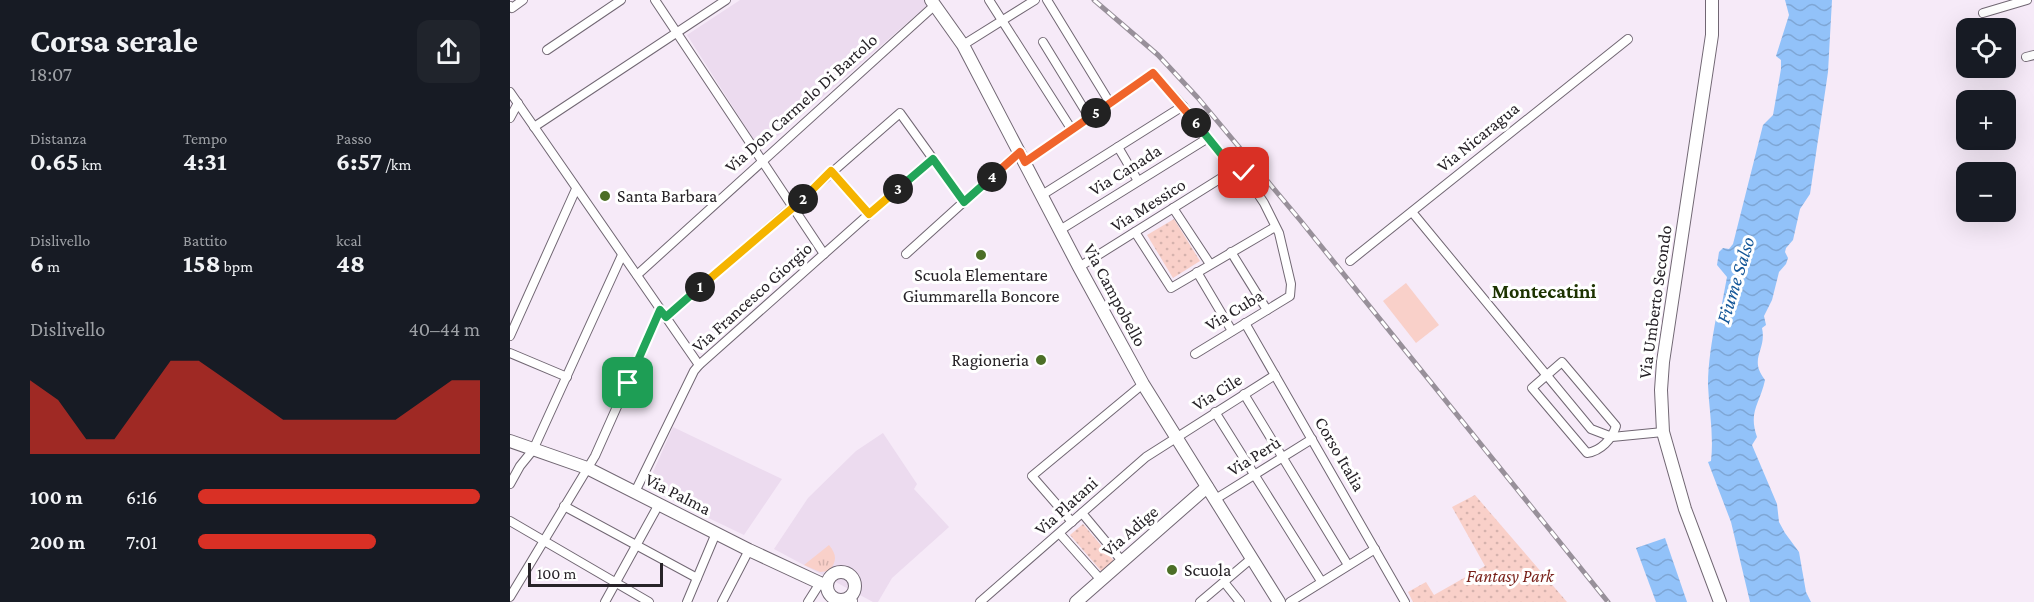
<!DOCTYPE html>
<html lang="it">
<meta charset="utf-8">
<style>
body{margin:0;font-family:"Crimson Pro",serif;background:#20242c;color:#f1f3f6;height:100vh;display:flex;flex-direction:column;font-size:22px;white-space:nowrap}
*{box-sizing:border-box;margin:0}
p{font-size:20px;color:#9ea1a6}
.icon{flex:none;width:33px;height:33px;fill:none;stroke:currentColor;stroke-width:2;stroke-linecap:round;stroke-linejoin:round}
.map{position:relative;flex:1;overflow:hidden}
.panel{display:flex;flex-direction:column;background:#171b24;width:510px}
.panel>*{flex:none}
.controls{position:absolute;left:1446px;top:18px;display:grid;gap:12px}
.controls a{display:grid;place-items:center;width:60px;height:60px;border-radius:12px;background:#171b24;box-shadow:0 6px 24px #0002;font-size:30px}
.scale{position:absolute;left:18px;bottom:15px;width:135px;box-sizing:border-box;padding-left:6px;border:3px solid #272328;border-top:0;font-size:16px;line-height:21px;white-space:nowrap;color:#272328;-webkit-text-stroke:4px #fff;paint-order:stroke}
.pin{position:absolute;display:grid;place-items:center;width:51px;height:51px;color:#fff;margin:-26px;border-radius:12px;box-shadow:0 3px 9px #0006}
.km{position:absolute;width:30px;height:30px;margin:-15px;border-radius:50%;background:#222;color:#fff;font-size:16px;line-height:30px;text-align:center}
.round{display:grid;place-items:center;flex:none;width:63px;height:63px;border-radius:12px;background:#20242c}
.overview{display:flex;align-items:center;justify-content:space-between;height:102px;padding:0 30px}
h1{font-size:33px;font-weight:700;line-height:45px}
.metrics{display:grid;grid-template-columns:repeat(3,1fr);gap:9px;height:102px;padding:6px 30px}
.metrics div{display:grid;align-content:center}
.metrics b{font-size:26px;font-weight:700}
.metrics small{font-size:16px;font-weight:400}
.metrics p{font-size:16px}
.chart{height:168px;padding:12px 30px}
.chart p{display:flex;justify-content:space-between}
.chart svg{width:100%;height:108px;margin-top:6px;fill:#d93025;opacity:.7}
ul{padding:0 30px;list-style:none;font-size:20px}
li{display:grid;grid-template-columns:96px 72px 1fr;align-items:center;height:45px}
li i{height:15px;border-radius:8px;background:#d93025}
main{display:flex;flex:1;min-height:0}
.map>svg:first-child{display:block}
</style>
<main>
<section class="panel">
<div class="overview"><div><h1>Corsa serale</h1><p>18:07</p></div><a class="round"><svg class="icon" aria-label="share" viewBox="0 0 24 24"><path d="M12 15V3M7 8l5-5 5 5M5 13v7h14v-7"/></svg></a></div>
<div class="metrics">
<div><p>Distanza</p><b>0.65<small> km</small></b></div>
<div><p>Tempo</p><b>4:31</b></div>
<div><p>Passo</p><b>6:57<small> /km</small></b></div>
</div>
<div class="metrics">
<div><p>Dislivello</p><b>6<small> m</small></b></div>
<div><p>Battito</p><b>158<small> bpm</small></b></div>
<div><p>kcal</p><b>48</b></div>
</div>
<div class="chart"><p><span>Dislivello</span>40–44 m</p>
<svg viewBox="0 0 160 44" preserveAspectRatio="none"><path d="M0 44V14L10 22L20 38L30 38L40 22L50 6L60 6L70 14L80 22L90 30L100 30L110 30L120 30L130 30L140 22L150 14L160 14V44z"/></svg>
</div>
<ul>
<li><b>100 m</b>6:16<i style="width:100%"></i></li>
<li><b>200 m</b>7:01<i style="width:63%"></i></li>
</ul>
</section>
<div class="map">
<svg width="1524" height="602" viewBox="0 0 1524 602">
<defs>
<pattern id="grass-tufts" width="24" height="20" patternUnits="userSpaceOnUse" patternTransform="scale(1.5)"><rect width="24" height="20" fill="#f9d0c9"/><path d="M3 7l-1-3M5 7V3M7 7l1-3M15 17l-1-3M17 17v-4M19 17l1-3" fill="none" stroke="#d5b2ad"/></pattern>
<pattern id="park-dots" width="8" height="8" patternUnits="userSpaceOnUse" patternTransform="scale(1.5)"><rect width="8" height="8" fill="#f9d0c9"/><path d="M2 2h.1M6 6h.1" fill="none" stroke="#d5b2ad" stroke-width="1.8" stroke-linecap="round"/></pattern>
<pattern id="water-waves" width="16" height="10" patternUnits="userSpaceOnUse" patternTransform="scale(1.5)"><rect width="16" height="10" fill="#92c2f9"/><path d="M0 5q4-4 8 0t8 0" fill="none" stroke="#7ea6d5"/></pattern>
</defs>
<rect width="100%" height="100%" fill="#f6eaf8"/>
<!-- built -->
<g fill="#ecdbef">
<polygon points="230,0 419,0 421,2 251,151 177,35"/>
<polygon points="163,427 272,479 234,535 136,488"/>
<polygon points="373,433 407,484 404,489 439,527 382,578 368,602 363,602 264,549 298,498 346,451"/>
</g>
<!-- grass -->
<path fill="url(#grass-tufts)" d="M319,545C327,555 327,561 319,571L310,572L294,565Z"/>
<!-- park -->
<g fill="url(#park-dots)">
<polygon points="664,219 690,261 663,278 637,235"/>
<polygon points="965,495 1057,602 903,602 898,592 916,582 924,595 975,566 942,507"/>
<polygon points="573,524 605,562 592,572 560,535"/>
</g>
<!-- pitch -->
<polygon fill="#f9d0c9" points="896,283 929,325 906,343 873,301"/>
<!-- water -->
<g fill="url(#water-waves)">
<path d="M1275,0H1322L1318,72L1300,194L1290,209L1283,240L1276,248L1275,252L1278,258L1276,264L1269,272L1262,300L1254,316L1256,325L1252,328C1257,351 1238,358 1255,380C1250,404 1238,411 1247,437L1242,445L1267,504L1269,522L1275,533L1289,552L1296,592L1301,602H1240L1221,522L1198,462L1201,461C1204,435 1199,410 1198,385C1198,363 1202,340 1206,318L1210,314L1217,277L1207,265L1209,252L1213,248L1219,249L1223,244L1253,125L1263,115L1271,69V60L1266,56L1279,15Z"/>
<polygon points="1155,538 1177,602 1146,602 1126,548"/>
</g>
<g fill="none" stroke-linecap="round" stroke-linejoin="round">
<defs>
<g id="street">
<polyline points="145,0 314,254"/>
<polyline points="479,0 562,130"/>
<polyline points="537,0 600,103"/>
<polyline points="0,6 2,8 13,0"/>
<polyline points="1473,13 1517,0"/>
<polyline points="533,42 579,117"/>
<polyline points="453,45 525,0"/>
<polyline points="37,50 111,0"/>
<polyline points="1516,57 1524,55"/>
<polyline points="0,92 189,365"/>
<polyline points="0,118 8,103"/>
<polyline points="24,127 216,0"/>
<polyline points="608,147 628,181"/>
<polyline points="515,162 643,73 673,106 724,170 734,173 754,203 769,233 781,284 780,296 685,354"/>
<polyline points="321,171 359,214"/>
<polyline points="532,195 673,106"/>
<polyline points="663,208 700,264"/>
<polyline points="902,212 1081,429 1102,437 1153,432"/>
<polyline points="550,230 698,138"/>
<polyline points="625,232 661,288 765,227"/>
<polyline points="721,252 757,310"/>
<polyline points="396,254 509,152"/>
<polyline points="840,261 1118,39"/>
<polyline points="569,267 724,170"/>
<polyline points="687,272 722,331"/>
<polyline points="127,275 425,5"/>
<polyline points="156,317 390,113 454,202"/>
<polyline points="735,323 895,602"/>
<polyline points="0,336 66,189"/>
<polyline points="0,353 57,377"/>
<path d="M1052,362L1106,426C1102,439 1091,451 1077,453L1022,388Z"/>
<polyline points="734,394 838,565"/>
<polyline points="705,412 811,581"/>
<polyline points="0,484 10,466 23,450 112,255"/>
<polyline points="125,492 184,371 189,365 359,214 423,159"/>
<polyline points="704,500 802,439"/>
<polyline points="54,506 187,578"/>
<polyline points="572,513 612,561"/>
<polyline points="0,521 139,602"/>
<polyline points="562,522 522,476 633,384"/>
<polyline points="550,534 591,580"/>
<polyline points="714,582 730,602"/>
<polyline points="0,597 85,456 150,310"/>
<polyline points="95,602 149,504"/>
<polyline points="177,602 206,533"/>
<polyline points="212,602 239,550"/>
<polyline points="298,602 310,583"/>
<polyline points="342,602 343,601"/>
<polyline points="470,602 636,457 765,375"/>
<polyline points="690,602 742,558"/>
<polyline points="780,602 865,549"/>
</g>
<g id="secondary">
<polyline points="421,0 453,45 569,267 633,384 769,602"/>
<polyline points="1202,0 1202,35 1153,362 1151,390 1153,432 1175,509 1210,602"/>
<polyline points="0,441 77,468 239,550 310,583 317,585"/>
<circle cx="331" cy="586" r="14"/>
<polyline points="566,602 697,487"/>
</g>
</defs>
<!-- street casing -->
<use href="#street" stroke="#716773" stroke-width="10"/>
<!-- secondary casing -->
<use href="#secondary" stroke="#716773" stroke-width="14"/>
<!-- street -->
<use href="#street" stroke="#fff" stroke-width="8"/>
<!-- secondary -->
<use href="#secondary" stroke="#fff" stroke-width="12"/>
<defs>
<polyline id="rail" points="584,0 648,55 688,98 790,220 1098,602"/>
</defs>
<!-- rail casing -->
<use href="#rail" stroke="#98909a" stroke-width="5"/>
<!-- rail -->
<use href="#rail" stroke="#fff" stroke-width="3" stroke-dasharray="9" stroke-linecap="butt"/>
</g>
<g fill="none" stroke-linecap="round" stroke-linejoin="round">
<defs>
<polyline id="split-1" points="118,383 150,310 156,317 190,287"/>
<polyline id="split-2" points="190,287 293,199"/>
<polyline id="split-3" points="293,199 321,171 359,214 388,189"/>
<polyline id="split-4" points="388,189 423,159 454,202 482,177"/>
<polyline id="split-5" points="482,177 510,152 515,162 586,113"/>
<polyline id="split-6" points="586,113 643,73 686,123"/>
<polyline id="split-7" points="686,123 724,170 734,173"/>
</defs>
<!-- split-1 casing -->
<use href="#split-1" stroke="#fff" stroke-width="12"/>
<!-- split-2 casing -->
<use href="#split-2" stroke="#fff" stroke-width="12"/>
<!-- split-3 casing -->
<use href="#split-3" stroke="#fff" stroke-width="12"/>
<!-- split-4 casing -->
<use href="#split-4" stroke="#fff" stroke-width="12"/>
<!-- split-5 casing -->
<use href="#split-5" stroke="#fff" stroke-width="12"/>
<!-- split-6 casing -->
<use href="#split-6" stroke="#fff" stroke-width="12"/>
<!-- split-7 casing -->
<use href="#split-7" stroke="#fff" stroke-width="12"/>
<!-- split-1 -->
<use href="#split-1" stroke="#22a559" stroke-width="8"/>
<!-- split-2 -->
<use href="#split-2" stroke="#f5b400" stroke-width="8"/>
<!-- split-3 -->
<use href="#split-3" stroke="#f5b400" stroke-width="8"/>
<!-- split-4 -->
<use href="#split-4" stroke="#22a559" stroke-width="8"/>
<!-- split-5 -->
<use href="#split-5" stroke="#f0652b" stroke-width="8"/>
<!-- split-6 -->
<use href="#split-6" stroke="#f0652b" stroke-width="8"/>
<!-- split-7 -->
<use href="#split-7" stroke="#22a559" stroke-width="8"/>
</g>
<!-- markers -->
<g fill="#4c6f27" stroke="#fff" stroke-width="2">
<circle cx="95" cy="196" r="6"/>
<circle cx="471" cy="255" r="6"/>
<circle cx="531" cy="360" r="6"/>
<circle cx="662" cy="570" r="6"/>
</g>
<g text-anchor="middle" stroke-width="6" stroke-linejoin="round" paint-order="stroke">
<!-- street labels -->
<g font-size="18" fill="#272328" stroke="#fff">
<text transform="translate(291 103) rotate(-42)" y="6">Via Don Carmelo Di Bartolo</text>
<text transform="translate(968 137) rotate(-39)" y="6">Via Nicaragua</text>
<text transform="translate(615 170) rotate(-32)" y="6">Via Canada</text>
<text transform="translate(638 205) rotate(-32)" y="6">Via Messico</text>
<text transform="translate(605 295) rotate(62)" y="6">Via Campobello</text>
<text transform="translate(242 297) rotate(-42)" y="6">Via Francesco Giorgio</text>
<text transform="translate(1145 302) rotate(-82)" y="6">Via Umberto Secondo</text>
<text transform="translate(724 310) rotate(-31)" y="6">Via Cuba</text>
<text transform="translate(707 392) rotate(-32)" y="6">Via Cile</text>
<text transform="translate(830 454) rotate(60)" y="6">Corso Italia</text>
<text transform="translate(744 456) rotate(-32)" y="6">Via Perù</text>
<text transform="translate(168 494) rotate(27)" y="6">Via Palma</text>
<text transform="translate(556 506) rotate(-42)" y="6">Via Platani</text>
<text transform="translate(620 531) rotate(-41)" y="6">Via Adige</text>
</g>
<!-- poi labels -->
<g font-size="18" fill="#272328" stroke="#fff" text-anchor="start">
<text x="107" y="202">Santa Barbara</text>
<text x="471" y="281" text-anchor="middle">Scuola Elementare<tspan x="471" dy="21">Giummarella Boncore</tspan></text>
<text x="519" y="366" text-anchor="end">Ragioneria</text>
<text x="674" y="576">Scuola</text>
</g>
<!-- park labels -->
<g font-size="18" font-style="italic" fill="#781f18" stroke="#fff">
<text x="1000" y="582">Fantasy Park</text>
</g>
<!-- water labels -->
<g font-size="20" font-style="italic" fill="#125597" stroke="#fff">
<text transform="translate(1225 280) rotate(-73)" y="7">Fiume Salso</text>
</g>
<!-- neighbourhood labels -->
<g font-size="20" font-weight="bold" fill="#1d3300" stroke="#fff">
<text x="1034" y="298">Montecatini</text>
</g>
</g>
</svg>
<div class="controls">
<a><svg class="icon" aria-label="locate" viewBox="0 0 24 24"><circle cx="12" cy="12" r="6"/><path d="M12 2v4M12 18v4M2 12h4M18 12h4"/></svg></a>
<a>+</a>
<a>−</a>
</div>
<div class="scale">100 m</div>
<div class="pin" style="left:118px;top:383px;background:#1e9e55"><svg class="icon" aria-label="arrive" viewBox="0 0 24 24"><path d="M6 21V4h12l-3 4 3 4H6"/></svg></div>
<div class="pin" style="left:734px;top:173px;background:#d93025"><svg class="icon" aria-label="check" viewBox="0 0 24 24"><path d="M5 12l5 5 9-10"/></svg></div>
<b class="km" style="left:190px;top:287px">1</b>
<b class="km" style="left:293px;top:199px">2</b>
<b class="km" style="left:388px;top:189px">3</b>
<b class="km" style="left:482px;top:177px">4</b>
<b class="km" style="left:586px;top:113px">5</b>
<b class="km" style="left:686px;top:123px">6</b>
</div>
</main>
